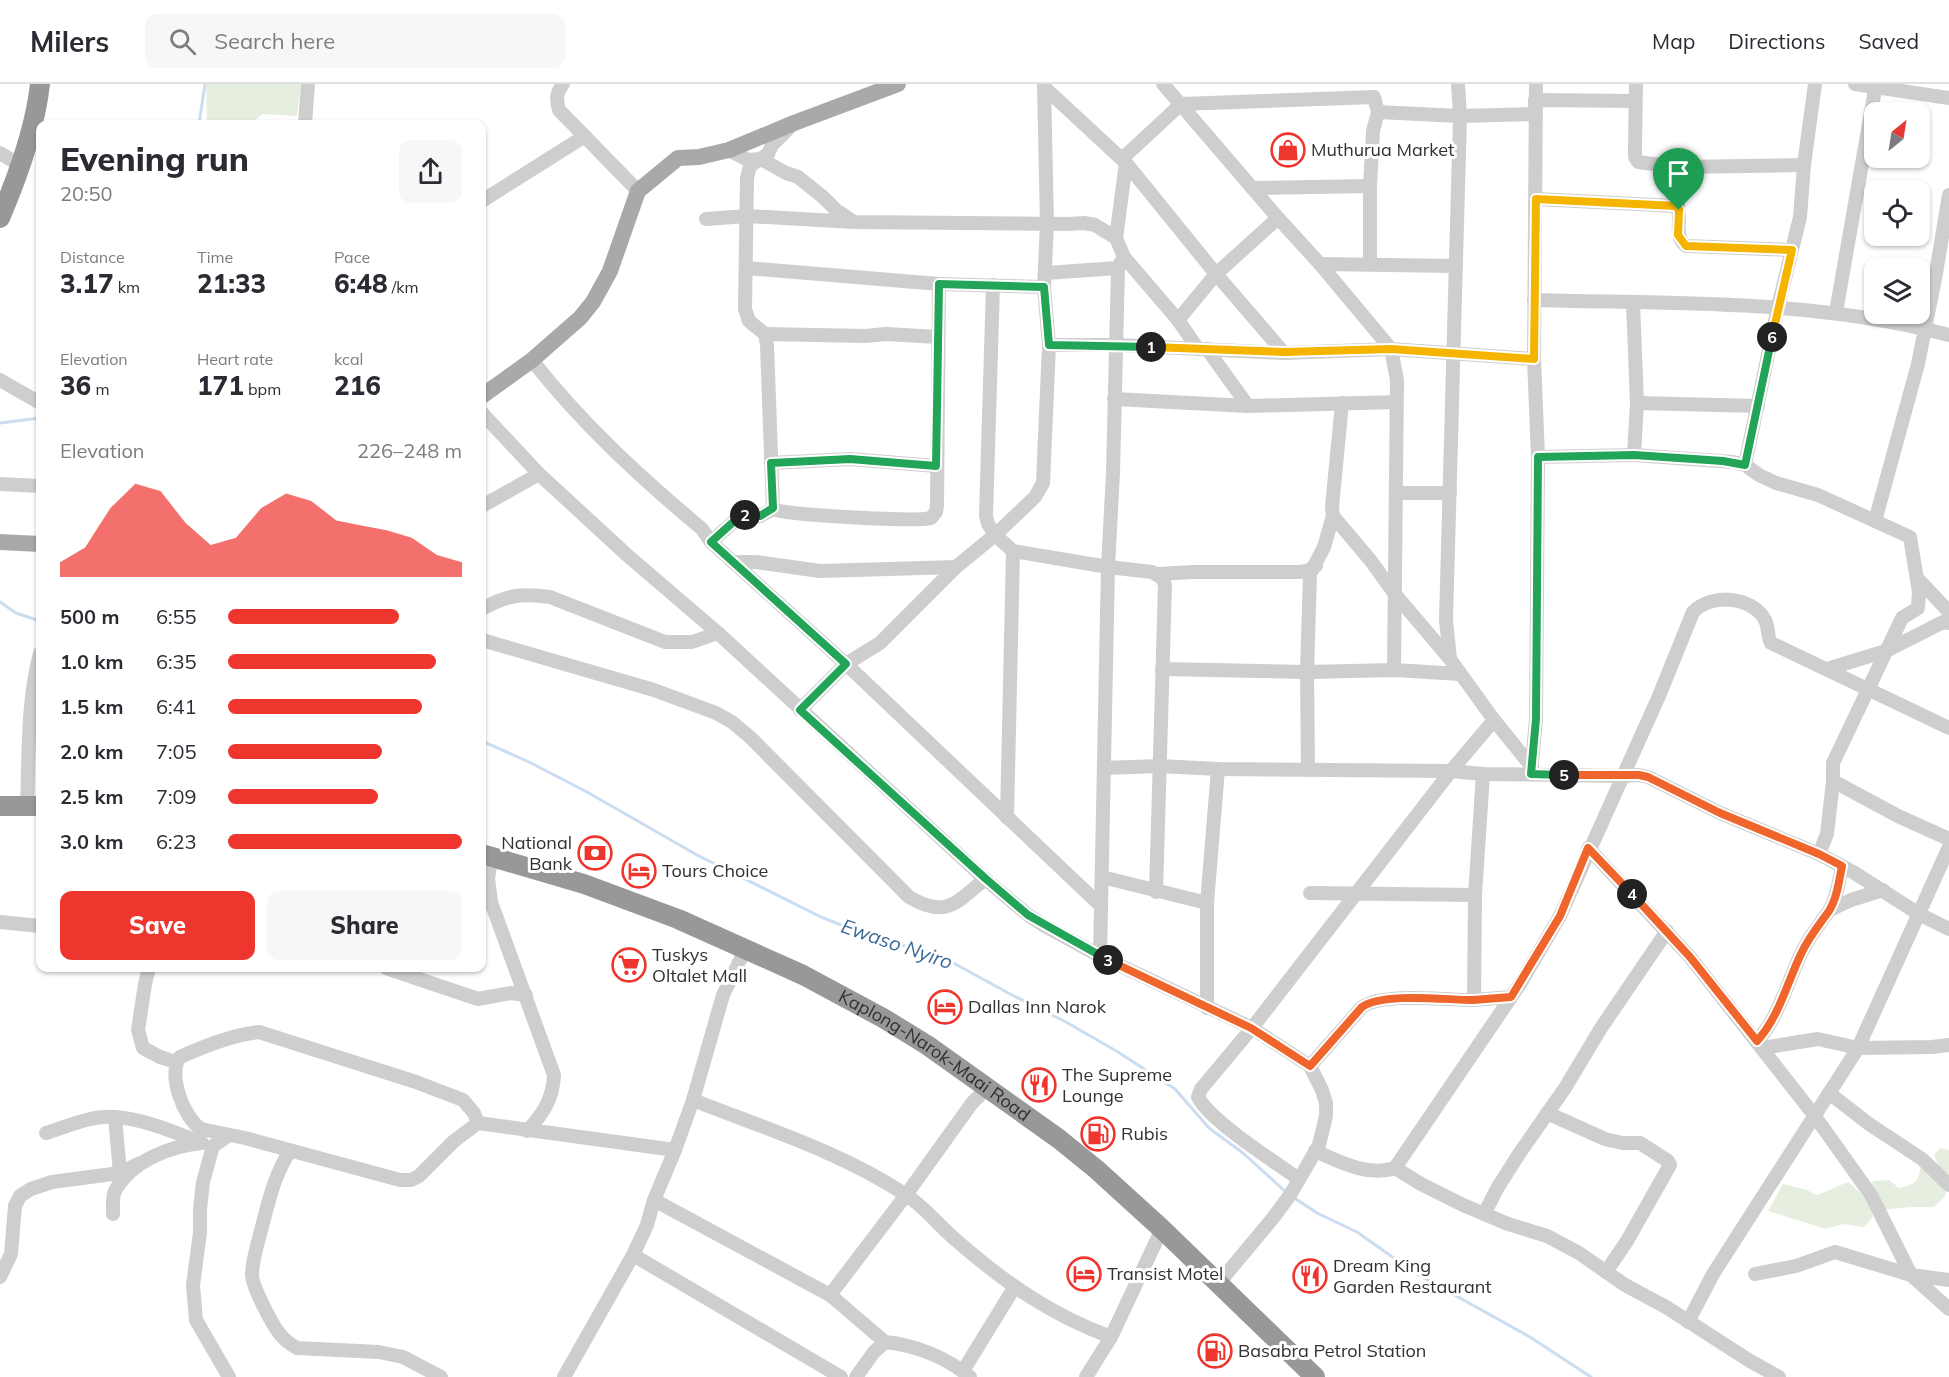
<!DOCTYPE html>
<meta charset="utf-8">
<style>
body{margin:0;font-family:Mulish,sans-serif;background:#f7f7f7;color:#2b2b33;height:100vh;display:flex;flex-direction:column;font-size:22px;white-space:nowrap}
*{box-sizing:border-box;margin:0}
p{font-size:20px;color:#7c7c81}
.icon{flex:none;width:33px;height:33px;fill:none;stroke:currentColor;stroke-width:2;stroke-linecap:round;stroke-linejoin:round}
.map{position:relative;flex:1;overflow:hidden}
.side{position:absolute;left:36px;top:36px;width:450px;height:852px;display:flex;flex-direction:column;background:#fff;border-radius:12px;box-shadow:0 2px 4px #0004}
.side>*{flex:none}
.needle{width:39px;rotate:30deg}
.buttons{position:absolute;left:1864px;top:18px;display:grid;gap:12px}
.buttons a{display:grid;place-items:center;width:66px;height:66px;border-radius:12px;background:#fff;box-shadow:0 2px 4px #0004;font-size:30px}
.pin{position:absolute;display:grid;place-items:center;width:51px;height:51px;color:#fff;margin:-62px -26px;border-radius:50% 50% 50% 0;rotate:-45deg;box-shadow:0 0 6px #0007}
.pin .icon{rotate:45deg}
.km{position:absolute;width:30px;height:30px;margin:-15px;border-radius:50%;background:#222;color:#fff;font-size:16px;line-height:30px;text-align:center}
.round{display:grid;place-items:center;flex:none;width:63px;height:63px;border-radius:12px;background:#f7f7f7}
.headline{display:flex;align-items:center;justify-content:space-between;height:102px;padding:0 24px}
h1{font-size:33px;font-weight:800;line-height:45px}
.figures{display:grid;grid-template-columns:repeat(3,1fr);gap:9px;height:102px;padding:6px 24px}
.figures div{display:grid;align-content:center}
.figures b{font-size:26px;font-weight:800}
.figures small{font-size:16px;font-weight:400}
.figures p{font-size:16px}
.chart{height:168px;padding:12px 24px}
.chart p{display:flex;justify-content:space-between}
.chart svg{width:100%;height:108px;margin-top:6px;fill:#ee352e;opacity:.7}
.primary-button{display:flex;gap:12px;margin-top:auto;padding:12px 24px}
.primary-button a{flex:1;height:69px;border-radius:12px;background:#ee352e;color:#fff;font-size:24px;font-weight:800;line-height:69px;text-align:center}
.primary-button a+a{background:#f7f7f7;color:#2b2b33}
ul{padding:0 24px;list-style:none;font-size:20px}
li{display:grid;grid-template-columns:96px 72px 1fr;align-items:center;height:45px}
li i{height:15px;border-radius:8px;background:#ee352e}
header{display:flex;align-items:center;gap:36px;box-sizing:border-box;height:84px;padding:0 30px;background:#fff;border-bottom:2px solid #e1e1e2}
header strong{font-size:28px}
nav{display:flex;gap:33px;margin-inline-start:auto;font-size:21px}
.search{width:420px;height:54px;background:#f7f7f7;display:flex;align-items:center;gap:15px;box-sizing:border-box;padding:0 21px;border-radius:12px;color:#7c7c81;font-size:22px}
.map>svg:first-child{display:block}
</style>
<header>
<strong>Milers</strong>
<div class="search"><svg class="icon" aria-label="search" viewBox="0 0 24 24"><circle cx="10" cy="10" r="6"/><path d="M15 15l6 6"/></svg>Search here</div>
<nav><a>Map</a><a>Directions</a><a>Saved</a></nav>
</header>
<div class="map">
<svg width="1949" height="1293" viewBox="0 0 1949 1293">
<rect width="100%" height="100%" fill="#fff"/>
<!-- green -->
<g fill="#e6efdf">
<polygon points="206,0 301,0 297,32 263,30 250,40 207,40"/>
<polygon points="1940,1064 1949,1066 1949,1091 1939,1083 1934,1071"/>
<path d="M1926,1081L1944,1097L1946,1111L1934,1123H1911L1883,1126L1871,1103L1873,1097L1889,1096L1899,1104C1912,1101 1920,1098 1920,1084Z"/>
<path d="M1848,1098C1861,1108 1869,1117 1873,1133L1864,1143L1842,1140L1826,1145L1768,1127L1783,1100L1807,1106L1817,1111Z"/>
</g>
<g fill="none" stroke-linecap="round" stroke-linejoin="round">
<!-- stream -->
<g stroke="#cbddef" stroke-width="3">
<polyline points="199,40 205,0"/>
<polyline points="0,339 40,334"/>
<polyline points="0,518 16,529 40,537"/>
<polyline points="482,657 529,678 587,708 697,771 821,833 879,856 935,869 1012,911 1066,938 1118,968 1175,1005 1209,1044 1243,1069 1287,1109"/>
<polyline points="1293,1113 1317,1129 1357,1148 1415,1189 1530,1253 1591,1293"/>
</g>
<!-- minor -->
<g stroke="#cecece" stroke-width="14">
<path d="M563,0C556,9 556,15 559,26L638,107"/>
<polyline points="1163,0 1278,134 1320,180 1391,265 1397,296 1394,586"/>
<polyline points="1636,0 1635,64 1635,73 1638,78 1678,83 1804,81"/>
<polyline points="1855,0 1949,14"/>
<polyline points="1044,3 1126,79 1216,190 1284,269"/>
<polyline points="305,40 308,0"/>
<path d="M790,43L772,61L768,70L750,82L747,94L745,225L749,237L765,250L767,261L773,425C785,431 916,438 931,434L936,428L937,421L939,200L1044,203"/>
<polyline points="729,66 748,76 761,75 786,89 798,93 823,113 836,126 854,138"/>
<polyline points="0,69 21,82"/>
<polyline points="1123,74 1181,20 1374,13 1378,28 1460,32 1535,30 1535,16 1635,17"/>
<polyline points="1678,83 1678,123"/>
<polyline points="1252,104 1370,102"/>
<path d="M1536,115L1676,122C1684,134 1672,151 1686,162L1792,166"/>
<polyline points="482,117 585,52"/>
<polyline points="706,135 747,132 854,138 1068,140 1084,139 1095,141 1116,154 1124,173 1178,236 1198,265"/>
<polyline points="1116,154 1126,79"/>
<polyline points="1320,180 1456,182"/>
<polyline points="1370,180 1370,102 1373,47 1378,28"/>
<polyline points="746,184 939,200"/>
<polyline points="1046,189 1118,184 1121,178"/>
<polyline points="993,201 986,432 988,440 995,451 1013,467 1108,483 1152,488 1162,494 1165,501 1156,808"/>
<path d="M1534,216C1673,220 1814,215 1949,251"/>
<polyline points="1633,219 1637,319 1634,371"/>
<polyline points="1836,228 1876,0"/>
<polyline points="1178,236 1216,190 1278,134"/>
<polyline points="765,250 865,252 886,250 938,253"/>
<polyline points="1049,261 1117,261 1284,269 1391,265 1534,275"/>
<polyline points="1207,265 1248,322"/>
<path d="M532,276C581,339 641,394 702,445L711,458"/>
<polyline points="0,296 40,319"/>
<polyline points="1114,315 1248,322 1396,318"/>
<polyline points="1342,319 1332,423 1333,432 1371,477 1394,509 1450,575 1494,636 1532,683"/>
<polyline points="1637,319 1758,322"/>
<polyline points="482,329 539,390 627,471 718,549 985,795 1028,831 1045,842 1100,872 1252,944 1310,982 1322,1006 1326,1019 1326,1032 1319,1061 1290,1111 1273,1134 1218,1200"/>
<polyline points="1538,373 1634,371 1733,378 1745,381 1759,391 1776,399 1818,411 1910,453 1919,508 1918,524 1902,534 1833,679 1833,697 1898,732 1949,755"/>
<polyline points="771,379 850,375 936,382"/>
<polyline points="1745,381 1778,223 1800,133 1804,81 1815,0"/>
<polyline points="0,400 40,402"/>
<polyline points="1397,409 1450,409"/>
<polyline points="482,422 539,390"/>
<polyline points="773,425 760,432 741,431 711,458 846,580 1101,822"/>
<polyline points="1875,437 1918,280 1935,195 1949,111"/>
<polyline points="733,478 756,478 820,487 956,483"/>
<polyline points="1158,490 1193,488 1299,488 1307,487 1316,482"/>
<polyline points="1917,494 1949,528"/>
<path d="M482,525C507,511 521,509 550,513L665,558H692L718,549"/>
<path d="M482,556L654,606L716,629L732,638L751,654L909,813C946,835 956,819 985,795"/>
<polyline points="1450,575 1446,536 1460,32 1458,0"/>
<polyline points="1162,585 1307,588 1394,586 1460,590"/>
<polyline points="1827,585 1886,567 1943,538 1949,539"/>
<polyline points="800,626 846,580 880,559 956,483 995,451 1035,413 1043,399 1049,261 1044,203 1047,140 1044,0"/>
<polyline points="1104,684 1159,682 1218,685 1451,687 1483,690 1622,692 1639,691 1648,693 1720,729 1819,770 1853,788 1919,830 1949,845"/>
<polyline points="1308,685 1307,588 1310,490 1324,463 1333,432"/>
<polyline points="1531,690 1536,635 1538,373 1534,275 1536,0"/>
<path d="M27,722C29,672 27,618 40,569"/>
<polyline points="1007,734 1013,467"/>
<polyline points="1588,764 1690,873 1814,1031 1871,1111 1911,1191 1949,1225"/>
<polyline points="1819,770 1827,750 1833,697"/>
<path d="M492,772L488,794L491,818L554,991C553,1015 543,1030 527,1047"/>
<polyline points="1102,793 1207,819"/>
<polyline points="1310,809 1475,811"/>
<polyline points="1830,826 1851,816 1883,806"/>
<polyline points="0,838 40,842"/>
<polyline points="1100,872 1108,483 1113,389 1118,184"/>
<polyline points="149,884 145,900 138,946 143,964 160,973 176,978"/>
<polyline points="386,884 478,915 511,909 526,911"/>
<polyline points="1474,916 1475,811 1483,690"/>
<polyline points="1207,924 1207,819 1218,685"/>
<path d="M1757,957C1779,933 1787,899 1801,870C1808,854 1819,841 1829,827C1837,814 1839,797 1842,782"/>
<polyline points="1762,964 1818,955 1858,964 1932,963 1949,961"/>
<path d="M1310,982L1362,923C1384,908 1446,916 1473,916C1486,915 1498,914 1511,913"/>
<polyline points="1829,1009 1869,1040 1922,1075 1949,1101"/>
<path d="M693,1016C764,1044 841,1068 906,1111C925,1123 939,1142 957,1157C1004,1198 1051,1231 1111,1253"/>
<polyline points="1547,1029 1605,1055 1622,1059 1640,1059 1668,1077 1670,1081 1627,1157 1606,1188"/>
<polyline points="115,1033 120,1089"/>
<path d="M478,1039L454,1057L419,1092L411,1096H400L245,1054L201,1045C184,1034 167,991 180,973C205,962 232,951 259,948L416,998L463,1016L474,1029L478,1039L675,1066"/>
<path d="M46,1049C68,1042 92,1031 115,1033C139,1034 178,1049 201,1059"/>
<polyline points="228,1052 213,1062 203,1098 200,1125 200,1149 193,1201 196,1236 229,1293"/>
<path d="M290,1067C273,1093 268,1121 260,1150C257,1163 252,1177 252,1191C252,1202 272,1240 279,1249C284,1256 290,1260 297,1264L379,1268L403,1273L441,1293"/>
<path d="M1315,1067C1340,1078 1368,1093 1395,1084L1520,900L1560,832L1659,612L1693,528C1711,509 1752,512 1765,536C1769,543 1767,552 1771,559L1949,644"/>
<polyline points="1395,1084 1421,1100 1463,1121 1508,1140 1547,1152 1579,1169 1625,1201 1666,1223 1750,1277 1779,1293"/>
<path d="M1299,1095C1275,1078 1210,1037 1198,1013L1201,1005L1252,944L1451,687L1494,636"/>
<polyline points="654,1116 830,1211 906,1111 972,1019 986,1005"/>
<path d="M113,1130C113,1123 112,1113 115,1107C131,1077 170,1062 202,1059"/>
<polyline points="1484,1130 1498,1103 1519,1070 1565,1004 1601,944 1667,847"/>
<polyline points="633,1171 841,1293"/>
<polyline points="1755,1190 1796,1182 1835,1168 1911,1191 1949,1196"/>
<polyline points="0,1193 11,1170 15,1122 20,1112 31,1105 52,1098 120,1089 140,1079"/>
<polyline points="830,1211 885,1258 874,1268 856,1293"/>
<polyline points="1688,1238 1713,1190 1858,964 1949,763"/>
<path d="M885,1258C915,1261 946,1273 970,1293"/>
<polyline points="963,1287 1014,1204"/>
<polyline points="564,1293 633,1171 647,1141 654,1116 675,1066 693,1016 723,911 746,864"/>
<polyline points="1086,1293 1111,1253 1162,1145"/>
</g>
<!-- major -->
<g stroke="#a9a9a9" stroke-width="16">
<polyline points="482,312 532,276 580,234 593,218 610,187 638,107 678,74 699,73 729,66 794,39 898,0"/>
<polyline points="0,458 40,460"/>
</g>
<!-- highway -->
<g stroke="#989898" stroke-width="20">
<path d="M0,134C18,92 35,46 40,0"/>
<polyline points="0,722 40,722"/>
<path id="s1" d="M482,770L584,800L678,835L803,891L883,934L927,961L1059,1055L1096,1085L1162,1145L1315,1293"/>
</g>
</g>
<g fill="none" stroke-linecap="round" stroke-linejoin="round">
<defs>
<polyline id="split-1" points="1151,263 1284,268 1391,265 1534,275 1536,115 1676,122 1679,126"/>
<polyline id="split-2" points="745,431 760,432 773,424 771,379 850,375 936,382 939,200 1044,203 1049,261 1151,263"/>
<polyline id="split-3" points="745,431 741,431 711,458 846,580 800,626 986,795 1028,831 1108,876"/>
<path id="split-4" d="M1108,876L1251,944L1310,982L1362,923C1384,908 1446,916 1473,916C1486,915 1498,914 1511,913L1560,832L1588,764L1632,810"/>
<path id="split-5" d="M1564,691H1639L1648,693L1720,729L1819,770L1842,782C1839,797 1837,814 1829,827C1819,841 1808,854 1801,870C1787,899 1779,933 1757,957L1690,873L1632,810"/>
<polyline id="split-6" points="1564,691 1531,690 1536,635 1538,373 1634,371 1723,377 1745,381 1772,253"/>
<polyline id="split-7" points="1679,126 1678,151 1686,162 1792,166 1772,253"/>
</defs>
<!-- split-1 casing -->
<use href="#split-1" stroke="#fff" stroke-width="12"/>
<!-- split-2 casing -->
<use href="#split-2" stroke="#fff" stroke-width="12"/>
<!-- split-3 casing -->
<use href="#split-3" stroke="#fff" stroke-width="12"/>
<!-- split-4 casing -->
<use href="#split-4" stroke="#fff" stroke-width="12"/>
<!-- split-5 casing -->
<use href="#split-5" stroke="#fff" stroke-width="12"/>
<!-- split-6 casing -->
<use href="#split-6" stroke="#fff" stroke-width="12"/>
<!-- split-7 casing -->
<use href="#split-7" stroke="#fff" stroke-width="12"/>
<!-- split-1 -->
<use href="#split-1" stroke="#f5b400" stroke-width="8"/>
<!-- split-2 -->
<use href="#split-2" stroke="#22a559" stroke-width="8"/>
<!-- split-3 -->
<use href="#split-3" stroke="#22a559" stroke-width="8"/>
<!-- split-4 -->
<use href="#split-4" stroke="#f0652b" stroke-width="8"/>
<!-- split-5 -->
<use href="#split-5" stroke="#f0652b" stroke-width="8"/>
<!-- split-6 -->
<use href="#split-6" stroke="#22a559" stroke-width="8"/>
<!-- split-7 -->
<use href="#split-7" stroke="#f5b400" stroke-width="8"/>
</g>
<!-- icons -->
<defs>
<symbol id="shop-ring" viewBox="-11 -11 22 22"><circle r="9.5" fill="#fff" stroke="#ee352e" stroke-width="1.5"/><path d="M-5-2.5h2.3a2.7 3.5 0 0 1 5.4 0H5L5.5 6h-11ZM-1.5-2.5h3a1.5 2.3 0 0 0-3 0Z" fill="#ee352e"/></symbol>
<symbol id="bank-ring" viewBox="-11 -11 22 22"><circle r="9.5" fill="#fff" stroke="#ee352e" stroke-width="1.5"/><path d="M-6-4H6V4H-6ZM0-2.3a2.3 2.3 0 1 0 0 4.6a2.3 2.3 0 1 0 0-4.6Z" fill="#ee352e"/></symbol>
<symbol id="hotel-ring" viewBox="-11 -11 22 22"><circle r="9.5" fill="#fff" stroke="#ee352e" stroke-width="1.5"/><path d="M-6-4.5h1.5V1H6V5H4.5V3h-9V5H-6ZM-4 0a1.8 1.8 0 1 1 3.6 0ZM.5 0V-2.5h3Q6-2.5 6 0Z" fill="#ee352e"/></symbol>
<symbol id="supermarket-ring" viewBox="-11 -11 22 22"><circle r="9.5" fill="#fff" stroke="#ee352e" stroke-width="1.5"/><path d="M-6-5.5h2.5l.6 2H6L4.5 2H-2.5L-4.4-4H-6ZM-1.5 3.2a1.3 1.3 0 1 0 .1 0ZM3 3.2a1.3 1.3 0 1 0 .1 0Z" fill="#ee352e"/></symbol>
<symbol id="restaurant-ring" viewBox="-11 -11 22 22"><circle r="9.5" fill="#fff" stroke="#ee352e" stroke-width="1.5"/><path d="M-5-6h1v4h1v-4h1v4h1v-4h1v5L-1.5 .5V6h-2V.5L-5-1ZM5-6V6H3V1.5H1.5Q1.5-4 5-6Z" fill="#ee352e"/></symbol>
<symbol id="fuel-ring" viewBox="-11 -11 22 22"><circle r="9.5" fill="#fff" stroke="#ee352e" stroke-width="1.5"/><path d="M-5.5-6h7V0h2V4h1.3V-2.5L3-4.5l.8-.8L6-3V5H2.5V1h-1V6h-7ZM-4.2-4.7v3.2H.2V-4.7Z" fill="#ee352e"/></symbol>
</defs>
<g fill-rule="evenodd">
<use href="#shop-ring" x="1269" y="47" width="38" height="38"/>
<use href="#bank-ring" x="576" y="750" width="38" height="38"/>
<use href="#hotel-ring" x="620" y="768" width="38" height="38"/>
<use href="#supermarket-ring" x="610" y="862" width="38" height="38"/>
<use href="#hotel-ring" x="926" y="904" width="38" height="38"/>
<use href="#restaurant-ring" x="1020" y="982" width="38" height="38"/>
<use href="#fuel-ring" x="1079" y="1031" width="38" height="38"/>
<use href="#hotel-ring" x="1065" y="1171" width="38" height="38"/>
<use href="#restaurant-ring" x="1291" y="1173" width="38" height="38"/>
<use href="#fuel-ring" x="1196" y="1248" width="38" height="38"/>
</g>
<g text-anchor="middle" stroke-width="6" stroke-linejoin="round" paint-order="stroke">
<!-- poi labels -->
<g font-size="18" fill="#313131" stroke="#fff" text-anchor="start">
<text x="1311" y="72">Muthurua Market</text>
<text x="572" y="765" text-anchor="end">National<tspan x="572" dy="21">Bank</tspan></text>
<text x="662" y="793">Tours Choice</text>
<text x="652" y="877">Tuskys<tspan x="652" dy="21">Oltalet Mall</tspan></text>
<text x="968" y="929">Dallas Inn Narok</text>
<text x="1062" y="997">The Supreme<tspan x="1062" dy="21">Lounge</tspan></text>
<text x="1121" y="1056">Rubis</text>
<text x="1333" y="1188">Dream King<tspan x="1333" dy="21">Garden Restaurant</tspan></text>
<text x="1107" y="1196">Transist Motel</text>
<text x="1238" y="1273">Basabra Petrol Station</text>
</g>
<!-- street labels -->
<g font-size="18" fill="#313131" stroke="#fff">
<text dy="6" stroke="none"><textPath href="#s1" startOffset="498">Kaplong-Narok-Maai Road</textPath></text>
</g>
<!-- water labels -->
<g font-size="20" font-style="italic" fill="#3a6999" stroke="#fff">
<text transform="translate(897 860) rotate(19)" y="7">Ewaso Nyiro</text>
</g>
</g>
</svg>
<div class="buttons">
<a><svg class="needle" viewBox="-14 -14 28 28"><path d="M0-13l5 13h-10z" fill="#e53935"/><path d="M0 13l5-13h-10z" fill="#7c7c81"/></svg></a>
<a><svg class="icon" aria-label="locate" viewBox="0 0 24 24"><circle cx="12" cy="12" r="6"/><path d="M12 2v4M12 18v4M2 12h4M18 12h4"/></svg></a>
<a><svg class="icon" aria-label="layers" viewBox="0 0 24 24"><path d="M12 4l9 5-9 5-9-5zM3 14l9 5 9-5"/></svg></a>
</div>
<div class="pin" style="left:1679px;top:126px;background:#1e9e55"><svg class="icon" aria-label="arrive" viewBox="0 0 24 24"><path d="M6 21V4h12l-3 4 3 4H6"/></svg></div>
<b class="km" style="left:1151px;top:263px">1</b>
<b class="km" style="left:745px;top:431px">2</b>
<b class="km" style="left:1108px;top:876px">3</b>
<b class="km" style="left:1632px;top:810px">4</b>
<b class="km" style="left:1564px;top:691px">5</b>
<b class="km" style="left:1772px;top:253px">6</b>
<section class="side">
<div class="headline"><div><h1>Evening run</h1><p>20:50</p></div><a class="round"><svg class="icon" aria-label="share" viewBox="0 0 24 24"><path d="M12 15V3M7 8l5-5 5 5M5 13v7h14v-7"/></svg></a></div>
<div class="figures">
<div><p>Distance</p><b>3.17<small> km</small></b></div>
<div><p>Time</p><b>21:33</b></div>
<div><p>Pace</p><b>6:48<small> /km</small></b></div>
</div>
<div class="figures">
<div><p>Elevation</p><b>36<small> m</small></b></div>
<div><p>Heart rate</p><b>171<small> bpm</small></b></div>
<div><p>kcal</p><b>216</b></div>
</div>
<div class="chart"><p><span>Elevation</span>226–248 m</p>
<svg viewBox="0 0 160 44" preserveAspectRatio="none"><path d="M0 44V38L10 32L20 16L30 6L40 9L50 22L60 31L70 28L80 16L90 10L100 13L110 21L120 23L130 25L140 28L150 35L160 38V44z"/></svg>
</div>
<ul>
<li><b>500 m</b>6:55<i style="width:73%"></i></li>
<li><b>1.0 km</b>6:35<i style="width:89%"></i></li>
<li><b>1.5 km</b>6:41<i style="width:83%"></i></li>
<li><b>2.0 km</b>7:05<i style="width:66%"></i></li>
<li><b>2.5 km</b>7:09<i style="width:64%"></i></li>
<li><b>3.0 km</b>6:23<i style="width:100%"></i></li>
</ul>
<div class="primary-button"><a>Save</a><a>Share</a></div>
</section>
</div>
